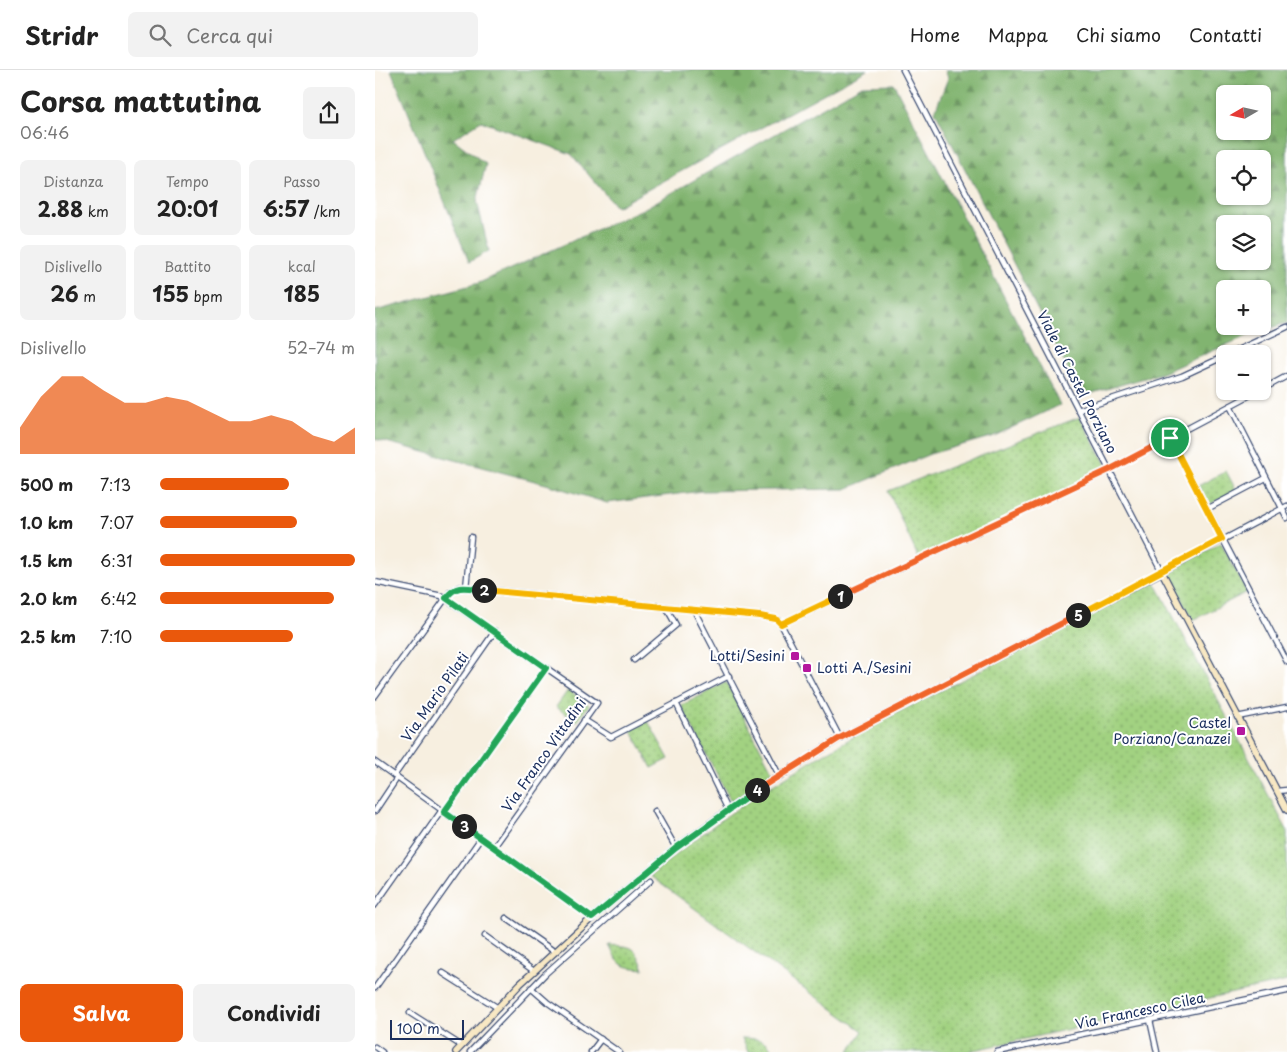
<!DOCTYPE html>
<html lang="it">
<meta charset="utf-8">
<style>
body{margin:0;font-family:"Playpen Sans",sans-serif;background:#f2f2f2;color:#222;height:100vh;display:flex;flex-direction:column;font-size:19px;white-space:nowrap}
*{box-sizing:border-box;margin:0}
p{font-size:16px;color:#767676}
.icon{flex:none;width:28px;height:28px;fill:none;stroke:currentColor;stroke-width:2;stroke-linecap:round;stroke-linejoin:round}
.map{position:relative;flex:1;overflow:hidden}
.drawer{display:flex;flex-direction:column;background:#fff;width:375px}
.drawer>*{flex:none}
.needle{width:32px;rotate:261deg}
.controls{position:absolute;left:841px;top:15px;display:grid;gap:10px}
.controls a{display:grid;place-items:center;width:55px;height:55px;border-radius:8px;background:#fff;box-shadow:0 1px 4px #0004;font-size:25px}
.scale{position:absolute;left:15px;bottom:12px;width:74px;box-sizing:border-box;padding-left:5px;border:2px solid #1b2f5e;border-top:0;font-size:14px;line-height:18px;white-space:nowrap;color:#1b2f5e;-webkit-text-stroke:4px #fff;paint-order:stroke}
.pin{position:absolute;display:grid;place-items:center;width:42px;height:42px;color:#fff;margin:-21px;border:2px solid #fff;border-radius:50%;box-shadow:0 1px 5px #0007}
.km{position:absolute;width:25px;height:25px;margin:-12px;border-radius:50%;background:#222;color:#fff;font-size:14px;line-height:25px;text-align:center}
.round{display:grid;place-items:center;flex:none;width:52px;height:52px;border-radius:8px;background:#f2f2f2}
.summary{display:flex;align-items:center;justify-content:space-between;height:85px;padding:0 20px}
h1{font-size:28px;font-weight:700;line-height:38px}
.figures{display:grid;grid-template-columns:repeat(3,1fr);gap:8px;height:85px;padding:5px 20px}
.figures div{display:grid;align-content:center;border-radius:8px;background:#f2f2f2;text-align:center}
.figures b{font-size:21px;font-weight:700}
.figures small{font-size:14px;font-weight:400}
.figures p{font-size:14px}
.chart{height:140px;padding:10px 20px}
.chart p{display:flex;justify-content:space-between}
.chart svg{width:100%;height:90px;margin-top:5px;fill:#ea580c;opacity:.7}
.button{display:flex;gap:10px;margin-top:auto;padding:10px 20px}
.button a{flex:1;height:58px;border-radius:8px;background:#ea580c;color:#fff;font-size:20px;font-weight:700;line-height:58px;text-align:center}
.button a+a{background:#f2f2f2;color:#222}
ul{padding:0 20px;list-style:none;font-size:16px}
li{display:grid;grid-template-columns:80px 60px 1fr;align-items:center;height:38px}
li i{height:12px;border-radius:6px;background:#ea580c}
header{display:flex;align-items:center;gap:30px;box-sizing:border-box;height:70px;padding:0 25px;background:#fff;border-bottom:1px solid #e0e0e0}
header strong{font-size:24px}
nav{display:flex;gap:28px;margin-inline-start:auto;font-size:18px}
.search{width:350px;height:45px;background:#f2f2f2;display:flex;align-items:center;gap:12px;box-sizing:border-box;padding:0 18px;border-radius:8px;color:#767676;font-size:19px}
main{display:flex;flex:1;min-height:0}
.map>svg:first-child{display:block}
</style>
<header>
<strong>Stridr</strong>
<div class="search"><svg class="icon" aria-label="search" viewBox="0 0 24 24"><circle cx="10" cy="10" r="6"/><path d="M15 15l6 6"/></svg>Cerca qui</div>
<nav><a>Home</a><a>Mappa</a><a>Chi siamo</a><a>Contatti</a></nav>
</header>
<main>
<section class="drawer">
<div class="summary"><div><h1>Corsa mattutina</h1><p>06:46</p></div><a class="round"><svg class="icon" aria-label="share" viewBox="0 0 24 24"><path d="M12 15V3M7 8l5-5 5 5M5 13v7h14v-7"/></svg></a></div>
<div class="figures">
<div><p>Distanza</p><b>2.88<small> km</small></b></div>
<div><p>Tempo</p><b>20:01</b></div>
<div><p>Passo</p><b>6:57<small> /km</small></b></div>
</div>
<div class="figures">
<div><p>Dislivello</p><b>26<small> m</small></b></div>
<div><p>Battito</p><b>155<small> bpm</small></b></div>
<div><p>kcal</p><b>185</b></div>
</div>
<div class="chart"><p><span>Dislivello</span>52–74 m</p>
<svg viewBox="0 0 160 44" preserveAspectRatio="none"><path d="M0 44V31L10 16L20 6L30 6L40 13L50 19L60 19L70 16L80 18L90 23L100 28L110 28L120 25L130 28L140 35L150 38L160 31V44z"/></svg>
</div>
<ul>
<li><b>500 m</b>7:13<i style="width:66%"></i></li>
<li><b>1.0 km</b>7:07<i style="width:70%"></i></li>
<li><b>1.5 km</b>6:31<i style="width:100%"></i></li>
<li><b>2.0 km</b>6:42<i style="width:89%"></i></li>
<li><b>2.5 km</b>7:10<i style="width:68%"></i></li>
</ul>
<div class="button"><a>Salva</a><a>Condividi</a></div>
</section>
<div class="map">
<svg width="912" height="982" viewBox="0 0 912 982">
<defs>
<pattern id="grass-dots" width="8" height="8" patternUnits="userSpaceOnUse" patternTransform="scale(1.25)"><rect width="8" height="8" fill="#a2d281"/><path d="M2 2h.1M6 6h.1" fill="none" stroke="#83ab6d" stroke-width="1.8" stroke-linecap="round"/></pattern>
<pattern id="forest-firs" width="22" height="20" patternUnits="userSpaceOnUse" patternTransform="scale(1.25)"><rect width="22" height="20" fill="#81b46f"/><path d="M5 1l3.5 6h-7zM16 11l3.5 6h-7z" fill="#69935e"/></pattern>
</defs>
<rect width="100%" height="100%" fill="#fff"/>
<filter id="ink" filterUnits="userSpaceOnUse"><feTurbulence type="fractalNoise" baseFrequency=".02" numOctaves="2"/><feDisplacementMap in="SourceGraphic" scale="10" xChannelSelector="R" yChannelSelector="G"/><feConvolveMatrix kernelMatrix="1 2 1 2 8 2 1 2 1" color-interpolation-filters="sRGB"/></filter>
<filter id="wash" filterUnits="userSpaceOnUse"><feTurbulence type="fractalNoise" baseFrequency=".0096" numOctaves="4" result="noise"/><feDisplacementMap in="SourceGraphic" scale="20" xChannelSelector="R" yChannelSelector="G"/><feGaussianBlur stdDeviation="1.12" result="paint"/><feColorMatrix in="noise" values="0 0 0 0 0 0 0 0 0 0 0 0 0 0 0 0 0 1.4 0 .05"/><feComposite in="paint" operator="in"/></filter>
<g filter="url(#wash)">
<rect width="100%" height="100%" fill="#f7efe0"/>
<!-- grass -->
<g fill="url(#grass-dots)" stroke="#5e8070">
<polygon points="705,347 734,400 544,489 513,421"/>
<polygon points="851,401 861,420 833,435 823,416"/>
<polygon points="846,473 872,522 818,550 793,502"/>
<path d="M780,512L912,760V911L591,982H474L488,961L275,806C290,793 306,780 322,768C380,723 444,686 508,650Z"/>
<polygon points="351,612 399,704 357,733 306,636"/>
<polygon points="193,620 214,635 202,652 181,637"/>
<polygon points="273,651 294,689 277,698 256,660"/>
<path d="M234,875C260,877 259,875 269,899C246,897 244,896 234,875Z"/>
<path d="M367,968C381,969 392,968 398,982H373Z"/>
</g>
<!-- forest -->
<g fill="url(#forest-firs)" stroke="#4e7266" fill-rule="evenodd">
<polygon points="16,0 492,0 241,137 196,84 106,51 78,69 111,94 102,131 114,181 94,192"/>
<path d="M570,0H912V253L881,262L787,303L707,326L560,41L573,8ZM850,24H888V61H850ZM850,89H888V126H850ZM850,154H888V191H850ZM850,219H888V256H850Z"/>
<polygon points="519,14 685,335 619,366 555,384 471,419 327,421 232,433 171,414 0,369 0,241 104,213 270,138 487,15"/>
</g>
</g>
<g filter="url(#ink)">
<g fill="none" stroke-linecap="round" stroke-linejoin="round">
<defs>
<g id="street">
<polyline points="528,0 787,502 912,436"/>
<polyline points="854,284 912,257"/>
<polyline points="888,319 912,306"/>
<polyline points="855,336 912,448"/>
<polyline points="703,340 807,306 850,286"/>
<polyline points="795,368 912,592"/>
<polyline points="832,439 891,408"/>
<polyline points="0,512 67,526 222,633 119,777"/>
<polyline points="91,518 96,467"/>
<polyline points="319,540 404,705"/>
<polyline points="406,554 734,400 883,321"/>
<polyline points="259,590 301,555 291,537"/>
<polyline points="0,626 71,528 75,522 84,517 385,546 401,549 406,554 465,668"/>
<polyline points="301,633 353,740"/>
<polyline points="862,647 912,637"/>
<polyline points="209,650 236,667 354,606"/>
<polyline points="0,692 217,848"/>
<polyline points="19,706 120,561"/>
<polyline points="902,721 912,720"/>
<polyline points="0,741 22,708"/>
<polyline points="280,741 301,778"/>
<polyline points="69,742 171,598"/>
<polyline points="0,835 67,740"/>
<polyline points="131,848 180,882"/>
<polyline points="110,866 159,901"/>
<polyline points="68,903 123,938"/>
<polyline points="0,918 106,768"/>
<polyline points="156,918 172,932 244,982"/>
<polyline points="35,943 87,976"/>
<polyline points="775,950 782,982"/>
<polyline points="0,977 7,982"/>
<polyline points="95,982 170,904 276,810"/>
<polyline points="216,982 226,969"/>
<polyline points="622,982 912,921"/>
</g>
<polyline id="secondary" points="81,982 145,914 217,848 301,778 370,728 465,668 787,502 912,740"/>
</defs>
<!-- street casing -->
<use href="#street" stroke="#3c4c72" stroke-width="7"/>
<!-- secondary casing -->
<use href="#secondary" stroke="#3c4c72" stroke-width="8"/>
<!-- street -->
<use href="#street" stroke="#fff" stroke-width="4.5"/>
<!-- secondary -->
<use href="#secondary" stroke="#f8e8c3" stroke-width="5.5"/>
</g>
</g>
<g fill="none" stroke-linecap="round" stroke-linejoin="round" filter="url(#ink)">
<defs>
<polyline id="split-1" points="465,526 734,400 795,368"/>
<polyline id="split-2" points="109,520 385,546 401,549 406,554 465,526"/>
<path id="split-3" d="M89,756L69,742L171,598L71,528C82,513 92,518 109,520"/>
<polyline id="split-4" points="89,756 217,848 301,778 382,720"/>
<polyline id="split-5" points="382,720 465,668 703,545"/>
<polyline id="split-6" points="703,545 847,469 795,368"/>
</defs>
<!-- split-1 casing -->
<use href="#split-1" stroke="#fff" stroke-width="10"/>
<!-- split-2 casing -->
<use href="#split-2" stroke="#fff" stroke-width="10"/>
<!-- split-3 casing -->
<use href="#split-3" stroke="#fff" stroke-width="10"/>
<!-- split-4 casing -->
<use href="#split-4" stroke="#fff" stroke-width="10"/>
<!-- split-5 casing -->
<use href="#split-5" stroke="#fff" stroke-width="10"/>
<!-- split-6 casing -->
<use href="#split-6" stroke="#fff" stroke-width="10"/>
<!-- split-1 -->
<use href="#split-1" stroke="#f0652b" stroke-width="6"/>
<!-- split-2 -->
<use href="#split-2" stroke="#f5b400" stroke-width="6"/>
<!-- split-3 -->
<use href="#split-3" stroke="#22a559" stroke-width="6"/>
<!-- split-4 -->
<use href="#split-4" stroke="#22a559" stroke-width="6"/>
<!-- split-5 -->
<use href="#split-5" stroke="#f0652b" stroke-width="6"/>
<!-- split-6 -->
<use href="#split-6" stroke="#f5b400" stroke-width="6"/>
</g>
<!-- markers -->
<g fill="#b5179e" stroke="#fff" stroke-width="2">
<rect x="415" y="581" width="10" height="10" rx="2.5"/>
<rect x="427" y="593" width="10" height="10" rx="2.5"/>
<rect x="861" y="656" width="10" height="10" rx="2.5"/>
</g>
<g text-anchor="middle" stroke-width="4" stroke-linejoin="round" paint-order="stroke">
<!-- street labels -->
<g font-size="14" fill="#1b2f5e" stroke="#fff">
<text transform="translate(702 312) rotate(63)" y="5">Viale di Castel Porziano</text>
<text transform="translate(60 627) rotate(-55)" y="5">Via Mario Pilati</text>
<text transform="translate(169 685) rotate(-55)" y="5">Via Franco Vittadini</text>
<text transform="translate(765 941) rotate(-12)" y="5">Via Francesco Cilea</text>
</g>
<!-- poi labels -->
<g font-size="14" fill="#1b2f5e" stroke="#fff" text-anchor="end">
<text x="410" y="591">Lotti/Sesini</text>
<text x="442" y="603" text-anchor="start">Lotti A./Sesini</text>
<text x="856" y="658">Castel<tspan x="856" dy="16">Porziano/Canazei</tspan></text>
</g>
</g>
</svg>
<div class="controls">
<a><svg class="needle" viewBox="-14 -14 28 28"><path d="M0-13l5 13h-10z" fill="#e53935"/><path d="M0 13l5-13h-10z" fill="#767676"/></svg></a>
<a><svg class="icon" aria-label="locate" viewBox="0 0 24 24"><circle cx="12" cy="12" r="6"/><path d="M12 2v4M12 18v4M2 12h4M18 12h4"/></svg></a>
<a><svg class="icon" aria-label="layers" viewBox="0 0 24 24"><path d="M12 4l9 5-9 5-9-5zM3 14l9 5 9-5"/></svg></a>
<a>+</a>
<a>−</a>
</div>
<div class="scale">100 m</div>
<div class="pin" style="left:795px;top:368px;background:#1e9e55"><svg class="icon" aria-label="arrive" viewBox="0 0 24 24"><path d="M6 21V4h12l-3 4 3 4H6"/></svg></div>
<b class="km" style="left:465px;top:526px">1</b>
<b class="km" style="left:109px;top:520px">2</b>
<b class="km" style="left:89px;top:756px">3</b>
<b class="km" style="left:382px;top:720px">4</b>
<b class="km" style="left:703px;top:545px">5</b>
</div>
</main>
